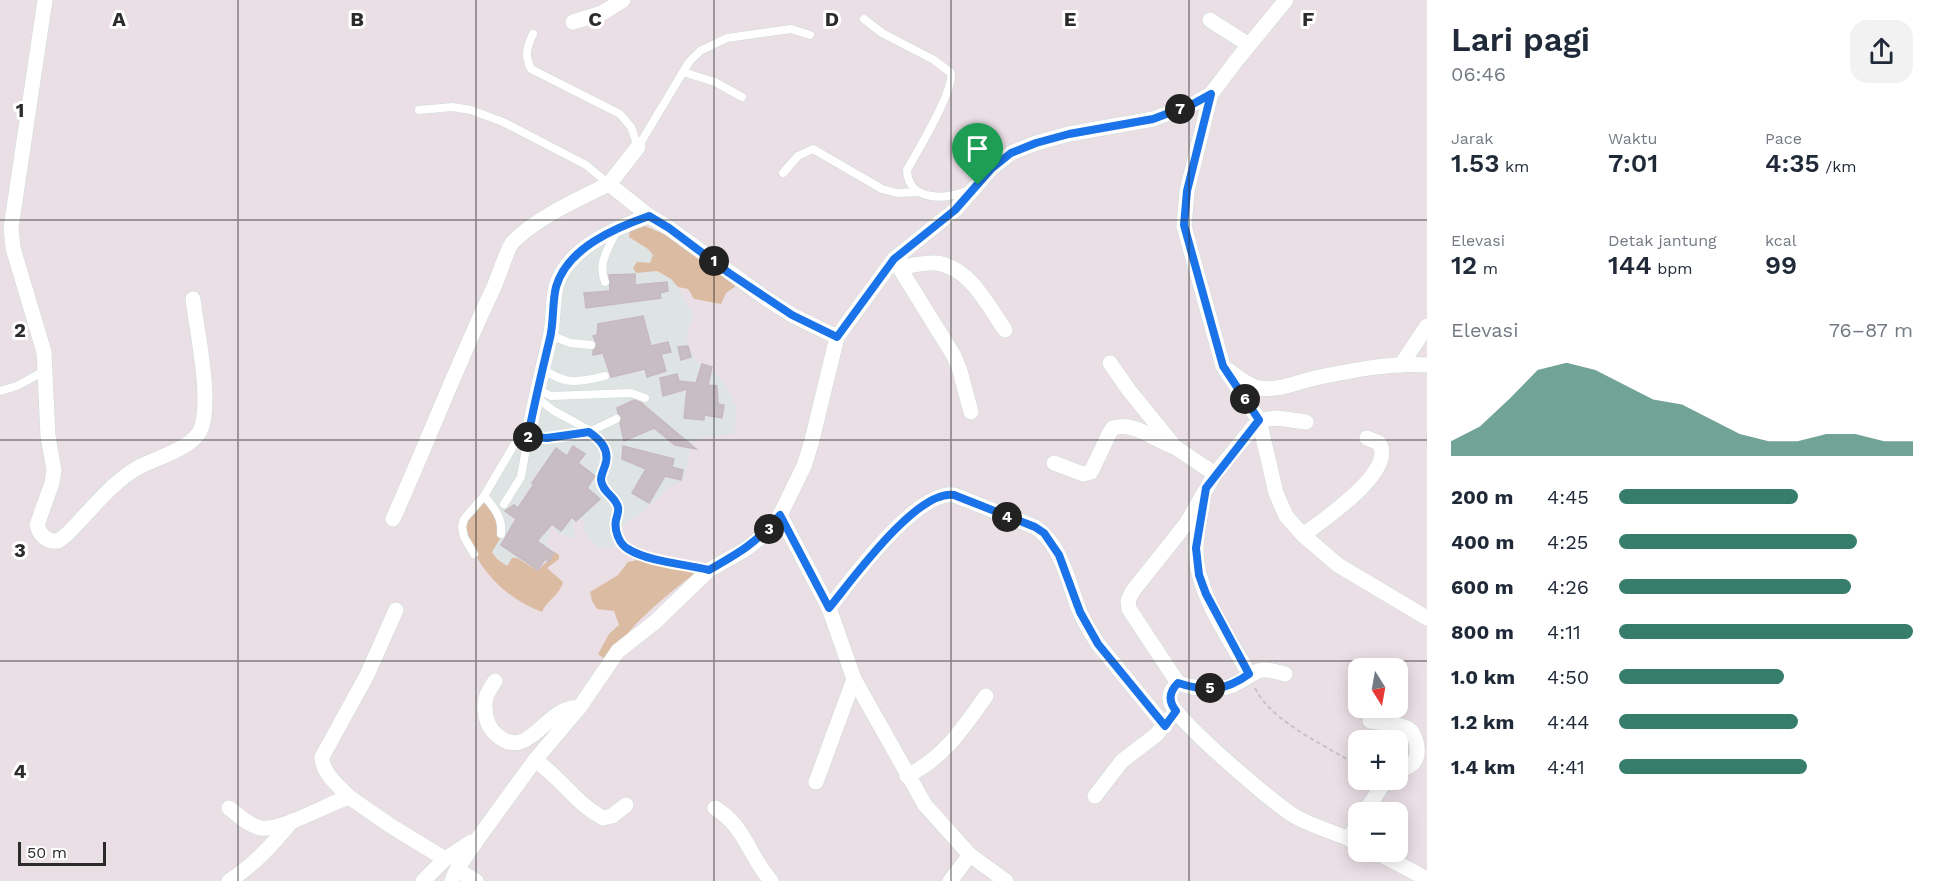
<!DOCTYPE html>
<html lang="id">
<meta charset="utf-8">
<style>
body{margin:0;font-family:"Work Sans",sans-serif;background:#f2f2f3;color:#1f2937;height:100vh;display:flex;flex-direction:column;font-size:22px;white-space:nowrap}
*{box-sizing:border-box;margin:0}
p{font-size:20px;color:#747a83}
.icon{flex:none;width:33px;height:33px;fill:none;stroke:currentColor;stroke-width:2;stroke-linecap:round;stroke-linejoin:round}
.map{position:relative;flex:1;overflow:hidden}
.drawer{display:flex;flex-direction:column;background:#fff;width:510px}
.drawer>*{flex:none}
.needle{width:39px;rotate:169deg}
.controls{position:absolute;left:1348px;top:658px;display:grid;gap:12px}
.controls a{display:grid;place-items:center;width:60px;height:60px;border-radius:12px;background:#fff;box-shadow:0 3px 15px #0003;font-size:30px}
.scale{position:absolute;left:18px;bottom:15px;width:88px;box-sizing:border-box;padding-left:6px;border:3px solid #2b2b2b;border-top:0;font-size:16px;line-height:21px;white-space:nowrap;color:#2b2b2b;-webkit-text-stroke:4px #fff;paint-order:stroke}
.pin{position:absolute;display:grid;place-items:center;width:51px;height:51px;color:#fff;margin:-62px -26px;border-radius:50% 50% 50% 0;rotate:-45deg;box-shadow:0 0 6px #0007}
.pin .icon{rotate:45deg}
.km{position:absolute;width:30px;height:30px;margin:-15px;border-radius:50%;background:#222;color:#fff;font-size:16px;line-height:30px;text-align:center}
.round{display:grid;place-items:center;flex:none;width:63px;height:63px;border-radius:18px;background:#f2f2f3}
.headline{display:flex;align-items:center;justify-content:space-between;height:102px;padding:0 24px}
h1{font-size:33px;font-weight:600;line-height:45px}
.stats{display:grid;grid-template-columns:repeat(3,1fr);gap:9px;height:102px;padding:6px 24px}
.stats div{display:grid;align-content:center}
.stats b{font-size:26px;font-weight:600}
.stats small{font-size:16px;font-weight:400}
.stats p{font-size:16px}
.chart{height:168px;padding:12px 24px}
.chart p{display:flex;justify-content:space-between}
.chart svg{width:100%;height:108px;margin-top:6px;fill:#367d6c;opacity:.7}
ul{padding:0 24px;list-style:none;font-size:20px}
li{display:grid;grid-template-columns:96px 72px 1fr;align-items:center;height:45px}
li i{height:15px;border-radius:8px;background:#367d6c}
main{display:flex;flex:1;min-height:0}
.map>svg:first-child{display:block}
</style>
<main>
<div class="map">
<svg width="1427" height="881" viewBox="0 0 1427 881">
<rect width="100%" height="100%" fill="#ebdfe6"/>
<!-- industrial -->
<polygon fill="#dee4e4" points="630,228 629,237 648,249 653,255 650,264 657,271 671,279 678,287 689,307 694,316 688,330 687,341 694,358 699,364 718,376 726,385 736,406 735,432 727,435 700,438 692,443 684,480 669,487 642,513 620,528 614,549 597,547 584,532 583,518 576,521 573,527 576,536 572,538 559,534 550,525 547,527 551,532 545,543 555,552 549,562 543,565 538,572 517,558 507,566 497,559 492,552 501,537 486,502 510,454 529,447 561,282 591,250"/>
<!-- green -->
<g fill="#dbbca2">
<polygon points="645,226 671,237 736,286 726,293 721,304 694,299 688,289 678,287 671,279 657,271 636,273 633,268 637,262 650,263 653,255 648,249 629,237 630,228"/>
<path d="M482,502H486L495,514L501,537L492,552L497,559L507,566L512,558H517L538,571L546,562H549L555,552L559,555V559L547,568L563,582C560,595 547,600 542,612C504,598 471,564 465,523Z"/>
<path d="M642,559L698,571C664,597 630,624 607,661L598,654L609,634L619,625L614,611L597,609L592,601L590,592L618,575L628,562Z"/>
</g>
<!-- building -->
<g fill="#c7bdc3" stroke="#c6b9c0" stroke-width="1.5">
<polygon points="635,274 635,285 667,282 668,291 660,293 661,298 586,308 584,293 610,291 609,275"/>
<polygon points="643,316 651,346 668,342 671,352 661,354 666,371 647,377 645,369 611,377 603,353 593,355 593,351 597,345 593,336 597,335 598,324"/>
<polygon points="688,346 691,357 681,360 678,347"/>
<polygon points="702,364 712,367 708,385 717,386 718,404 724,405 722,418 704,415 704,420 684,418 687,389 663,396 660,378 677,374 679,381 696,383"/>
<polygon points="634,400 640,402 696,449 675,445 654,428 624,441 620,423 622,417 618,413 617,408"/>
<polygon points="573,446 585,454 578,463 595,476 587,488 600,499 576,521 572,517 561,531 552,524 537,541 554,553 549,562 545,559 538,570 501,545 516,519 505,511 514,505 518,508 534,484 532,483 556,448 567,456"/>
<polygon points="623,446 674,459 672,467 683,470 681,480 665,476 649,503 632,493 646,469 622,459"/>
</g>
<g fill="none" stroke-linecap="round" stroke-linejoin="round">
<defs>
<g id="service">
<path d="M864,19L882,33L934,60L951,73C953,93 918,150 907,170C908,202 946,200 969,190"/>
<path d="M533,34C527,47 524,55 531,69L620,114L631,127L638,147"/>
<polyline points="683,72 715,82 742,97"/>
<polyline points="419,110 452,107 471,110 503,122 586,165 609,184"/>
<polyline points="638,147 689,62 700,51 727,38 791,29 810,35"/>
<polyline points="783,173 798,156 813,149 882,189 897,193 918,192"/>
<path d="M605,282C597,262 609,249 616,231"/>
<polyline points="550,335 570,343 591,345"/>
<path d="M542,368C565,386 579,382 605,376"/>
<polyline points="537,389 551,396 631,393 645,398"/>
<polyline points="0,391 17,386 44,371"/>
<path d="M536,397C542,401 548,407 554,411C570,420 593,429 603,445C611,458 600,468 602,481C603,493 616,497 618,508C620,515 614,523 618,535C619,540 623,546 628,549C649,561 685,564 709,570"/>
<path d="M484,496C494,507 503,518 501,534"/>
<polyline points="504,504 521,477 528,437"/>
<polyline points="474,554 464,537 462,527 464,519 484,496 514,445 528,437 547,438 589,432 616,419"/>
</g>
<g id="minor">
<path d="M45,0L11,228L13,248L44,352L48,436L54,470L52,483L37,525C40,536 47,542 58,541L66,535C89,513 110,483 139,467C158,457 196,448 202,426C211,395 197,332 193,299"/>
<polyline points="1286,0 1236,61 1211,94 1187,191 1184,226 1223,366 1259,420 1276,493 1286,516 1303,535 1338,565 1427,618"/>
<polyline points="1210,20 1249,45"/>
<polyline points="573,22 602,13 623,0"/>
<polyline points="638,147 609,184 649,216 669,228 764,297 792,315 837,337"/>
<polyline points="894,259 954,356 960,371 971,412"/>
<path d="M899,267C911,266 925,262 936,263C970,267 988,306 1005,330"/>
<polyline points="1110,363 1128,389 1175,447 1215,474"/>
<polyline points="1401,365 1427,326"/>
<path d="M1228,370C1237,376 1249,387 1260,388C1279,391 1297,382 1315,378C1349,371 1392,362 1427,365"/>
<path d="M528,437C534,404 542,371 550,338C554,321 552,304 556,287C566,249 615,228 649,216"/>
<path d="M1054,463L1083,474L1091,472L1110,432L1113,428C1135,421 1155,441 1175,447"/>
<path d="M1203,499C1201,516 1196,533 1196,550C1196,593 1229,637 1249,674"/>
<polyline points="780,515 829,608 854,679 925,805 970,855 1006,881"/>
<path d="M393,519C427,443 457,365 493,289C497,281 508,247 512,243C534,219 580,198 609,184"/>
<path d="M1303,535C1322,521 1397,471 1379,443L1367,438"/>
<path d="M829,608C852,579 916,490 954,495L1035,527C1062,545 1068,582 1079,610C1084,622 1091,633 1098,644L1165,726"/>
<path d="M1285,674C1253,665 1260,672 1233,685C1217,692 1194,688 1178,683L1129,609L1128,601L1132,592L1186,524L1215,474L1259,420L1277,418L1306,422"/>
<path d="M495,681C490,689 484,697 485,707C485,719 489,729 498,736C530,762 547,704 579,708"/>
<path d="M1178,683C1172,688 1168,695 1171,703C1176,720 1276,806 1296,817C1316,828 1338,833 1359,843"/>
<path d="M1370,721C1382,723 1397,723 1407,728C1417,733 1420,754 1414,762C1411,767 1403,769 1398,771"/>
<path d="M535,760C560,777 575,803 603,818L612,816L626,805"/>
<path d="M907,776C945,757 962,729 986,696"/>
<polyline points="816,782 854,679"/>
<polyline points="1095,796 1122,761 1156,735 1170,718"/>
<path d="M349,797C339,786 322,773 322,757L367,675L396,610"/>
<path d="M229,808C238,815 249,826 261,828C282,831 327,804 349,797L391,826L445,859L471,842"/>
<path d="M715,808C745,826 749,856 771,881"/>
<polyline points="1364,813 1386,780"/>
<polyline points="1349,839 1359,820"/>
<polyline points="1376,852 1427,879"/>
<polyline points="457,869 476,881"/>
<path d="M229,881C254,865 273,844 292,821"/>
<polyline points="423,881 445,859"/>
<polyline points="452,881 457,869 479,837 535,760 579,708 618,651 655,622 709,570 746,549 766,533 780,515 804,466 811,444 837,337 894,259 955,210 991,169 1011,153 1036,143 1069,134 1153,119 1193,104 1211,94"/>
<polyline points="950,881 970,855"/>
</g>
</defs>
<!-- service casing -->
<use href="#service" stroke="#cddbd5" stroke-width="9"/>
<!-- minor casing -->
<use href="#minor" stroke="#cddbd5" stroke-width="16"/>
<!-- path -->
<path stroke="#c4c4c4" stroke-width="2" stroke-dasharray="4.5 3" stroke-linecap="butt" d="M1255,688C1272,723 1328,746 1359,767"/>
<!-- service -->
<use href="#service" stroke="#fff" stroke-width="8"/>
<!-- minor -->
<use href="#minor" stroke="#fff" stroke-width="15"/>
</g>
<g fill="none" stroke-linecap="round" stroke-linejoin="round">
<defs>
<path id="route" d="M1211,94L1187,191L1184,225L1223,366L1259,420L1206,488L1196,548L1199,575L1206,594L1249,674C1224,692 1206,692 1178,683C1169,692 1168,701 1176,711L1165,726L1098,644L1080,612L1059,555L1044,533L1035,527L954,495C917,489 852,580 829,608L780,515C758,542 739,553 709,570C685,564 649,562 628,549C619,544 614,530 616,520C617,516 619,512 618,507C615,496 602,492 601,480C601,473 605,468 606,462C609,448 599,439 589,432L547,438L528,437C534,404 542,371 550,338C554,321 552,304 556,287C567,248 615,228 649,216L669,228L729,273L792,315L837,337L894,259L955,210L991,169L1011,153L1036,143L1069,134L1153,119L1193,104Z"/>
</defs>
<!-- route casing -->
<use href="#route" stroke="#fff" stroke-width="12"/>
<!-- route -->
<use href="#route" stroke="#1a73e8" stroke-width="8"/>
</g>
<!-- grid -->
<path fill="none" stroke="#2b2b2b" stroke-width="1.5" stroke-opacity="0.55" d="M238,0V881M476,0V881M714,0V881M951,0V881M1189,0V881M0,220H1427M0,440H1427M0,661H1427"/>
<g font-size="20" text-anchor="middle" font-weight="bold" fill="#2b2b2b" stroke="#fff" stroke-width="6" stroke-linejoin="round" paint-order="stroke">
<text x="119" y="26">A</text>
<text x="357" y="26">B</text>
<text x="595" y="26">C</text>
<text x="832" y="26">D</text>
<text x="1070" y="26">E</text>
<text x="1308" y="26">F</text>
<text x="20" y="117">1</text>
<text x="20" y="337">2</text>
<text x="20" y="557">3</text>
<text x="20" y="778">4</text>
</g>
</svg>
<div class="controls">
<a><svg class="needle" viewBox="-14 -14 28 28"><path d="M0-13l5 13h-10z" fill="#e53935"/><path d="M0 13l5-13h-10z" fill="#747a83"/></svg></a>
<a>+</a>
<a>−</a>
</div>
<div class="scale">50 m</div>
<div class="pin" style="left:978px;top:185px;background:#1e9e55"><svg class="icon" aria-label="arrive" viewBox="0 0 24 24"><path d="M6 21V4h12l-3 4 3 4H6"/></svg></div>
<b class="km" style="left:714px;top:261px">1</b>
<b class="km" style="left:528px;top:437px">2</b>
<b class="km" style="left:769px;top:529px">3</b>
<b class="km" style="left:1007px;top:517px">4</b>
<b class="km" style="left:1210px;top:688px">5</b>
<b class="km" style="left:1245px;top:399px">6</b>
<b class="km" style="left:1180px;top:109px">7</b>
</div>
<section class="drawer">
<div class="headline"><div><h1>Lari pagi</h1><p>06:46</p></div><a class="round"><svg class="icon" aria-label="share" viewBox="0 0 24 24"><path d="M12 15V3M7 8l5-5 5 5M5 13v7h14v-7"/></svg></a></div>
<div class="stats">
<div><p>Jarak</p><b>1.53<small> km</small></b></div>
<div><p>Waktu</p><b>7:01</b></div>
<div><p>Pace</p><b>4:35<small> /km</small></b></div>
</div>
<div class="stats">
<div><p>Elevasi</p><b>12<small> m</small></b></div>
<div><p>Detak jantung</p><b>144<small> bpm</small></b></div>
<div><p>kcal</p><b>99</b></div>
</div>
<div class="chart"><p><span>Elevasi</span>76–87 m</p>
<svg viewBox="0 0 160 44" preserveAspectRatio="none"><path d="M0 44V38L10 32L20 21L30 9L40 6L50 9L60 15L70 21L80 23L90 29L100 35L110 38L120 38L130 35L140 35L150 38L160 38V44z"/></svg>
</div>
<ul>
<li><b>200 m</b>4:45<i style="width:61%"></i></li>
<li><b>400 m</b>4:25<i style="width:81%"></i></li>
<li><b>600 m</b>4:26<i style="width:79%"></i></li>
<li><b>800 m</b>4:11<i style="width:100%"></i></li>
<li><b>1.0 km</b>4:50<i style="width:56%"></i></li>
<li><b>1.2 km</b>4:44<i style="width:61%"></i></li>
<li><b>1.4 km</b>4:41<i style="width:64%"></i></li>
</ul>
</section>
</main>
